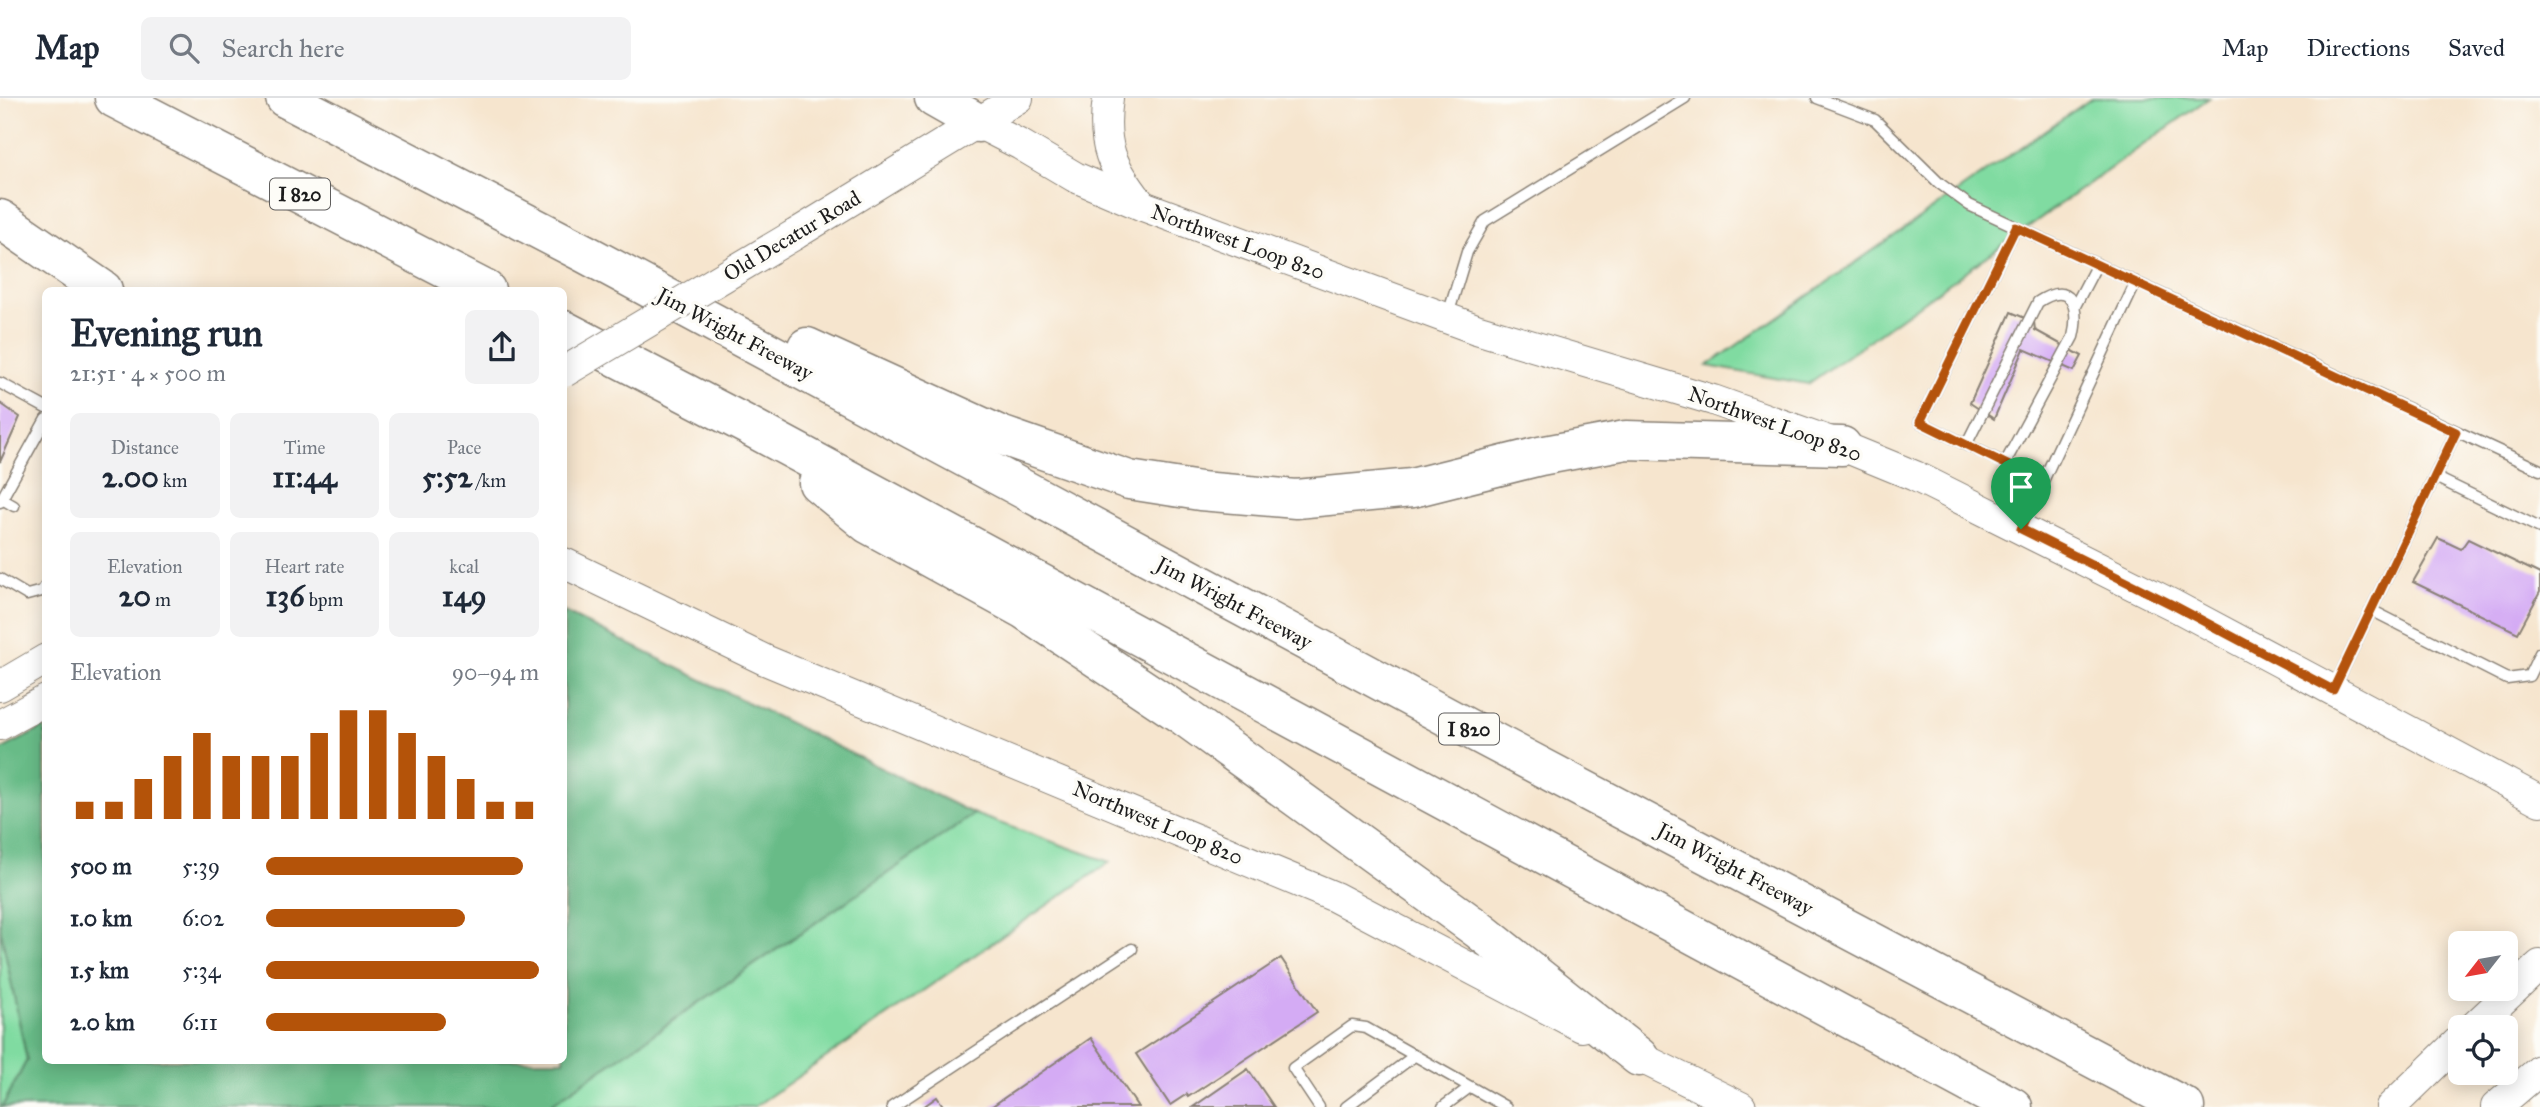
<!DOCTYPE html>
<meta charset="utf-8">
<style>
body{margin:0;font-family:"IM FELL Great Primer",serif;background:#f2f2f3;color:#1f2937;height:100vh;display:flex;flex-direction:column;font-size:26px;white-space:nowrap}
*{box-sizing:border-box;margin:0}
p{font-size:23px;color:#747a83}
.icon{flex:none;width:38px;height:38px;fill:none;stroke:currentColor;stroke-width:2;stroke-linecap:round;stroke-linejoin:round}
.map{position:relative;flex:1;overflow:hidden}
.details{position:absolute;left:42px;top:189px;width:525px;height:777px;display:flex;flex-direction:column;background:#fff;border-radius:10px;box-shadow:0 4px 18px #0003}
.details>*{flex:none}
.needle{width:46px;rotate:239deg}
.buttons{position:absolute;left:2448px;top:833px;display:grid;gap:14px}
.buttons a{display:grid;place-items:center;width:70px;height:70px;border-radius:10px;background:#fff;box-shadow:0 4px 18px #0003;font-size:35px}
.pin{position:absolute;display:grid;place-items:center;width:60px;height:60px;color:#fff;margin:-72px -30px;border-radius:50% 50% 50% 0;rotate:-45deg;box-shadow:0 0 7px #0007}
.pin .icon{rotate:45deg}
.round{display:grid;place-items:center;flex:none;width:74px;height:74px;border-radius:10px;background:#f2f2f3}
.overview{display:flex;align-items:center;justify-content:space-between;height:119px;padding:0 28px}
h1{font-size:38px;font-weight:700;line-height:52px}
.stats{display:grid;grid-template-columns:repeat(3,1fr);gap:10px;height:119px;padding:7px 28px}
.stats div{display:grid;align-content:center;border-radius:10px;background:#f2f2f3;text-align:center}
.stats b{font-size:30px;font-weight:700}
.stats small{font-size:19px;font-weight:400}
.stats p{font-size:19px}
.chart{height:196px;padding:14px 28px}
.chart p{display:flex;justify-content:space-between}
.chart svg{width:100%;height:126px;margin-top:7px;stroke:#b45309;stroke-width:6}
ul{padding:0 28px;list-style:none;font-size:23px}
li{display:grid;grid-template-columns:112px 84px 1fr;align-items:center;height:52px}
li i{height:18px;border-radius:9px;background:#b45309}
header{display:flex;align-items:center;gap:42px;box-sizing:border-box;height:98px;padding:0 35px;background:#fff;border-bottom:2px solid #e0e1e3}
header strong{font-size:33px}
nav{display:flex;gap:38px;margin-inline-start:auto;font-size:24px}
.search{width:490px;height:63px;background:#f2f2f3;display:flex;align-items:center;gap:18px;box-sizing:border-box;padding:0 24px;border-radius:10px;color:#747a83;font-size:26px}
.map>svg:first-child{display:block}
</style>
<header>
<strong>Map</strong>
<div class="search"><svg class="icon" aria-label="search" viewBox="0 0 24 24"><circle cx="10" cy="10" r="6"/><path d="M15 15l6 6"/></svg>Search here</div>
<nav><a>Map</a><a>Directions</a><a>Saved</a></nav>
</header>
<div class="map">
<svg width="2540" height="1009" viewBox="0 0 2540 1009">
<rect width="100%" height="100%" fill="#fdfcf7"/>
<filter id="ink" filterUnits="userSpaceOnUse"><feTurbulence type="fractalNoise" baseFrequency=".0143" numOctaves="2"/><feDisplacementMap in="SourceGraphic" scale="14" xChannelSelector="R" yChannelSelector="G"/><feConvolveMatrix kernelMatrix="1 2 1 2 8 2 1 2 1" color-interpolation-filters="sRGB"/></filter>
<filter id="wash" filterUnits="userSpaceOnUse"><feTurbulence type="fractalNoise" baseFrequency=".00686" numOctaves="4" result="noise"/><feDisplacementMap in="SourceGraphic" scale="28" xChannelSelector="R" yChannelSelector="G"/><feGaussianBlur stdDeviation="1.57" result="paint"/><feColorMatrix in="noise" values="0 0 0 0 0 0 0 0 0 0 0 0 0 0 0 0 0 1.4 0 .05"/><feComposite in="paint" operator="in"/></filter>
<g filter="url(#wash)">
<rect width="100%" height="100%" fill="#f6e5ce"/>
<!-- green -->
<g fill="#80dba1" stroke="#4e7c5e" stroke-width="2">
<polygon points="2092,0 2209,0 1808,286 1707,268"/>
<polygon points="974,716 1110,764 754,1009 547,1009"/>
<polygon points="0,829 27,962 2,1009 0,1009"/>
</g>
<!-- forest -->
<polygon fill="#68bb87" stroke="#426c52" stroke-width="2" points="564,514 974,716 547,1009 2,1009 27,962 0,829 0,652 45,629 46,962 564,962"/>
<g id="blocks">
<!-- building -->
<g fill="#d4abf4">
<polygon points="2011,214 2034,224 2035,232 2082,258 2074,273 2024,251 1994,321 1970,305"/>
<polygon points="0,305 20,319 0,364"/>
<polygon points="2438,440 2461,451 2468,441 2540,476 2540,494 2518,535 2413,484"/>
<polygon points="1281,860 1317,914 1188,999 1187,996 1170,1007 1136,956"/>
<polygon points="1091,940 1138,1009 991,1009 1059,962"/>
<polygon points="1248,971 1274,1009 1193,1009"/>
<polygon points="937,999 944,1009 923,1009"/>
</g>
</g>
</g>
<g filter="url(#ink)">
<use href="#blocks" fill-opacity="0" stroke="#898075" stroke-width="2"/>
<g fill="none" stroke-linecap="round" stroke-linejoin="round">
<defs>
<g id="lane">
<polyline points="1817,0 1875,22 1939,85 1969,107 2540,372"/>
<polyline points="2016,129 1920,324 2043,384"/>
<polyline points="2075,208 2097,166"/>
<polyline points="1448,217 1467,154 1485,123 1685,0"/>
<polyline points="0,285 46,310"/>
<path d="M1966,347L2038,204C2072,181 2080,210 2073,239L2005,365"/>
<polyline points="2435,379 2540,430"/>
<polyline points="2,401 14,408"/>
<polyline points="0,404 46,321"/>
<polyline points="2022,428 2136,184"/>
<polyline points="0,481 27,497 42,493 46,487"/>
<polyline points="2371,512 2507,581 2529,578 2540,555"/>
<polyline points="2334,590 2456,334"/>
<polyline points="892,1009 1132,851"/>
<polyline points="1319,1009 1293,970 1352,928 1366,930 1506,1009"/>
<polyline points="1346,1009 1414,958"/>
<polyline points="1443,1009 1470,989"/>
</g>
<g id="secondary">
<path d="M1108,0C1101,48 1112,69 1140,105"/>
<polyline points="978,25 1021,47 1075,79 1143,108 1476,231 1713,302 1842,348 1915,378 2173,507 2540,703"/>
<polyline points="794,137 1018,0"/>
<polyline points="564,465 765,562 1335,799 1582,929"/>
<polyline points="0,588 46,561"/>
<polyline points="0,627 46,602"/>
<polyline points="2474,929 2540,867"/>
<polyline points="1619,949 1741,1009"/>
<polyline points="2391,1009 2460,942"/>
<polyline points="2496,1009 2540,972"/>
</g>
<g id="highway">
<polyline points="114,0 486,192"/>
<polyline points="285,0 584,155 1477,635 2185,1009"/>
<polyline points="934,0 978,25"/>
<polyline points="0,121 103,192"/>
<polyline points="564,232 749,328 2013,1009"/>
<polyline points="807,249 1000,337 1129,382 1200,393 1296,401 1412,390 1540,358 1626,342 1842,348"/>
<polyline points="818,385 868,426 1023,511 1185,619 1479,832 1639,959"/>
</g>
</defs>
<!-- lane casing -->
<use href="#lane" stroke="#898075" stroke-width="13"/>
<!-- secondary casing -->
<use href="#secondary" stroke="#898075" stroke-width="32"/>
<!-- highway casing -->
<use href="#highway" stroke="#898075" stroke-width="41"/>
<!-- lane -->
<use href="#lane" stroke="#fff" stroke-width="10"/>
<!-- secondary -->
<use href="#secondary" stroke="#fff" stroke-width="30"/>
<!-- highway -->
<use href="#highway" stroke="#fff" stroke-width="38"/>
<defs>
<polyline id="secondary-bridge" points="564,274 794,137"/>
</defs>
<!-- secondary-bridge casing -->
<use href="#secondary-bridge" stroke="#898075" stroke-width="32" stroke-linecap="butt"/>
<!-- secondary-bridge -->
<use href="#secondary-bridge" stroke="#fff" stroke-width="30"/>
</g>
</g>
<g fill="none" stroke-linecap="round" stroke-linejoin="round" filter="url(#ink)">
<defs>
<polygon id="route" points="2016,129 2456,334 2333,592 2173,507 2021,431 2042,384 1920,324"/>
</defs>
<!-- route casing -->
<use href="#route" stroke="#fff" stroke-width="14"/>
<!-- route -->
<use href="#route" stroke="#b45309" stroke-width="9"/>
</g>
<g text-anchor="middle" stroke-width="7" stroke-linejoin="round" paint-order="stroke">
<!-- shield labels -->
<g fill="#fdfcf7" stroke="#605f5e" stroke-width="2">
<rect x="270" y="80.5" width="60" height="31" rx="5"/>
<rect x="1439" y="615.5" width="60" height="31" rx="5"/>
</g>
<g font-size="19" font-weight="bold" fill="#1c1c1c">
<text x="300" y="103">I 820</text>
<text x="1469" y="638">I 820</text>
</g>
<!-- street labels -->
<g font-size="21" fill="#1c1c1c" stroke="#fdfcf7">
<text transform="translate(792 138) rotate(-31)" y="7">Old Decatur Road</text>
<text transform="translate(1238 144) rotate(20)" y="7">Northwest Loop 820</text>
<text transform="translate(735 236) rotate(28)" y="7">Jim Wright Freeway</text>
<text transform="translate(1775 326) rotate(20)" y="7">Northwest Loop 820</text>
<text transform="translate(1234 505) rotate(28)" y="7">Jim Wright Freeway</text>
<text transform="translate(1158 725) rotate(23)" y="7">Northwest Loop 820</text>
<text transform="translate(1735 771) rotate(28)" y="7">Jim Wright Freeway</text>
</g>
</g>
</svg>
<div class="buttons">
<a><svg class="needle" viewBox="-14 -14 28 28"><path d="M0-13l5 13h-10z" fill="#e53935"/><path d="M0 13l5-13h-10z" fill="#747a83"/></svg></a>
<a><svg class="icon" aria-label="locate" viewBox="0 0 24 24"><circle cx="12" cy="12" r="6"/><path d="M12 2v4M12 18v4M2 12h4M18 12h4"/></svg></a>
</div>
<div class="pin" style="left:2021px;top:431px;background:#1e9e55"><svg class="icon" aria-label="arrive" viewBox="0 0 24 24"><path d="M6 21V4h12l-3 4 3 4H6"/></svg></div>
<section class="details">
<div class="overview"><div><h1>Evening run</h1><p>21:51 · 4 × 500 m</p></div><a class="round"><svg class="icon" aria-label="share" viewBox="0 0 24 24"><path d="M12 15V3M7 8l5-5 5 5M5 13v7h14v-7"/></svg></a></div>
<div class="stats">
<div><p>Distance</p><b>2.00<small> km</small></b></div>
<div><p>Time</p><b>11:44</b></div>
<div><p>Pace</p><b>5:52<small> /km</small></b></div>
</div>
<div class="stats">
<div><p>Elevation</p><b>20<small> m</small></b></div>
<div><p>Heart rate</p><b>136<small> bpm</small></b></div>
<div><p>kcal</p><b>149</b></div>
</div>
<div class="chart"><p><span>Elevation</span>90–94 m</p>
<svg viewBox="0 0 160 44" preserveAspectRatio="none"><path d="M5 44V38M15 44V38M25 44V30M35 44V22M45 44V14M55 44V22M65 44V22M75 44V22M85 44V14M95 44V6M105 44V6M115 44V14M125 44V22M135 44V30M145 44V38M155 44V38"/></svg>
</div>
<ul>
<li><b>500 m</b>5:39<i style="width:94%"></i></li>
<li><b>1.0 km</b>6:02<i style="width:73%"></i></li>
<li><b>1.5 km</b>5:34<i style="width:100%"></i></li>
<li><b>2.0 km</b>6:11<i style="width:66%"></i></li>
</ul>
</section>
</div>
